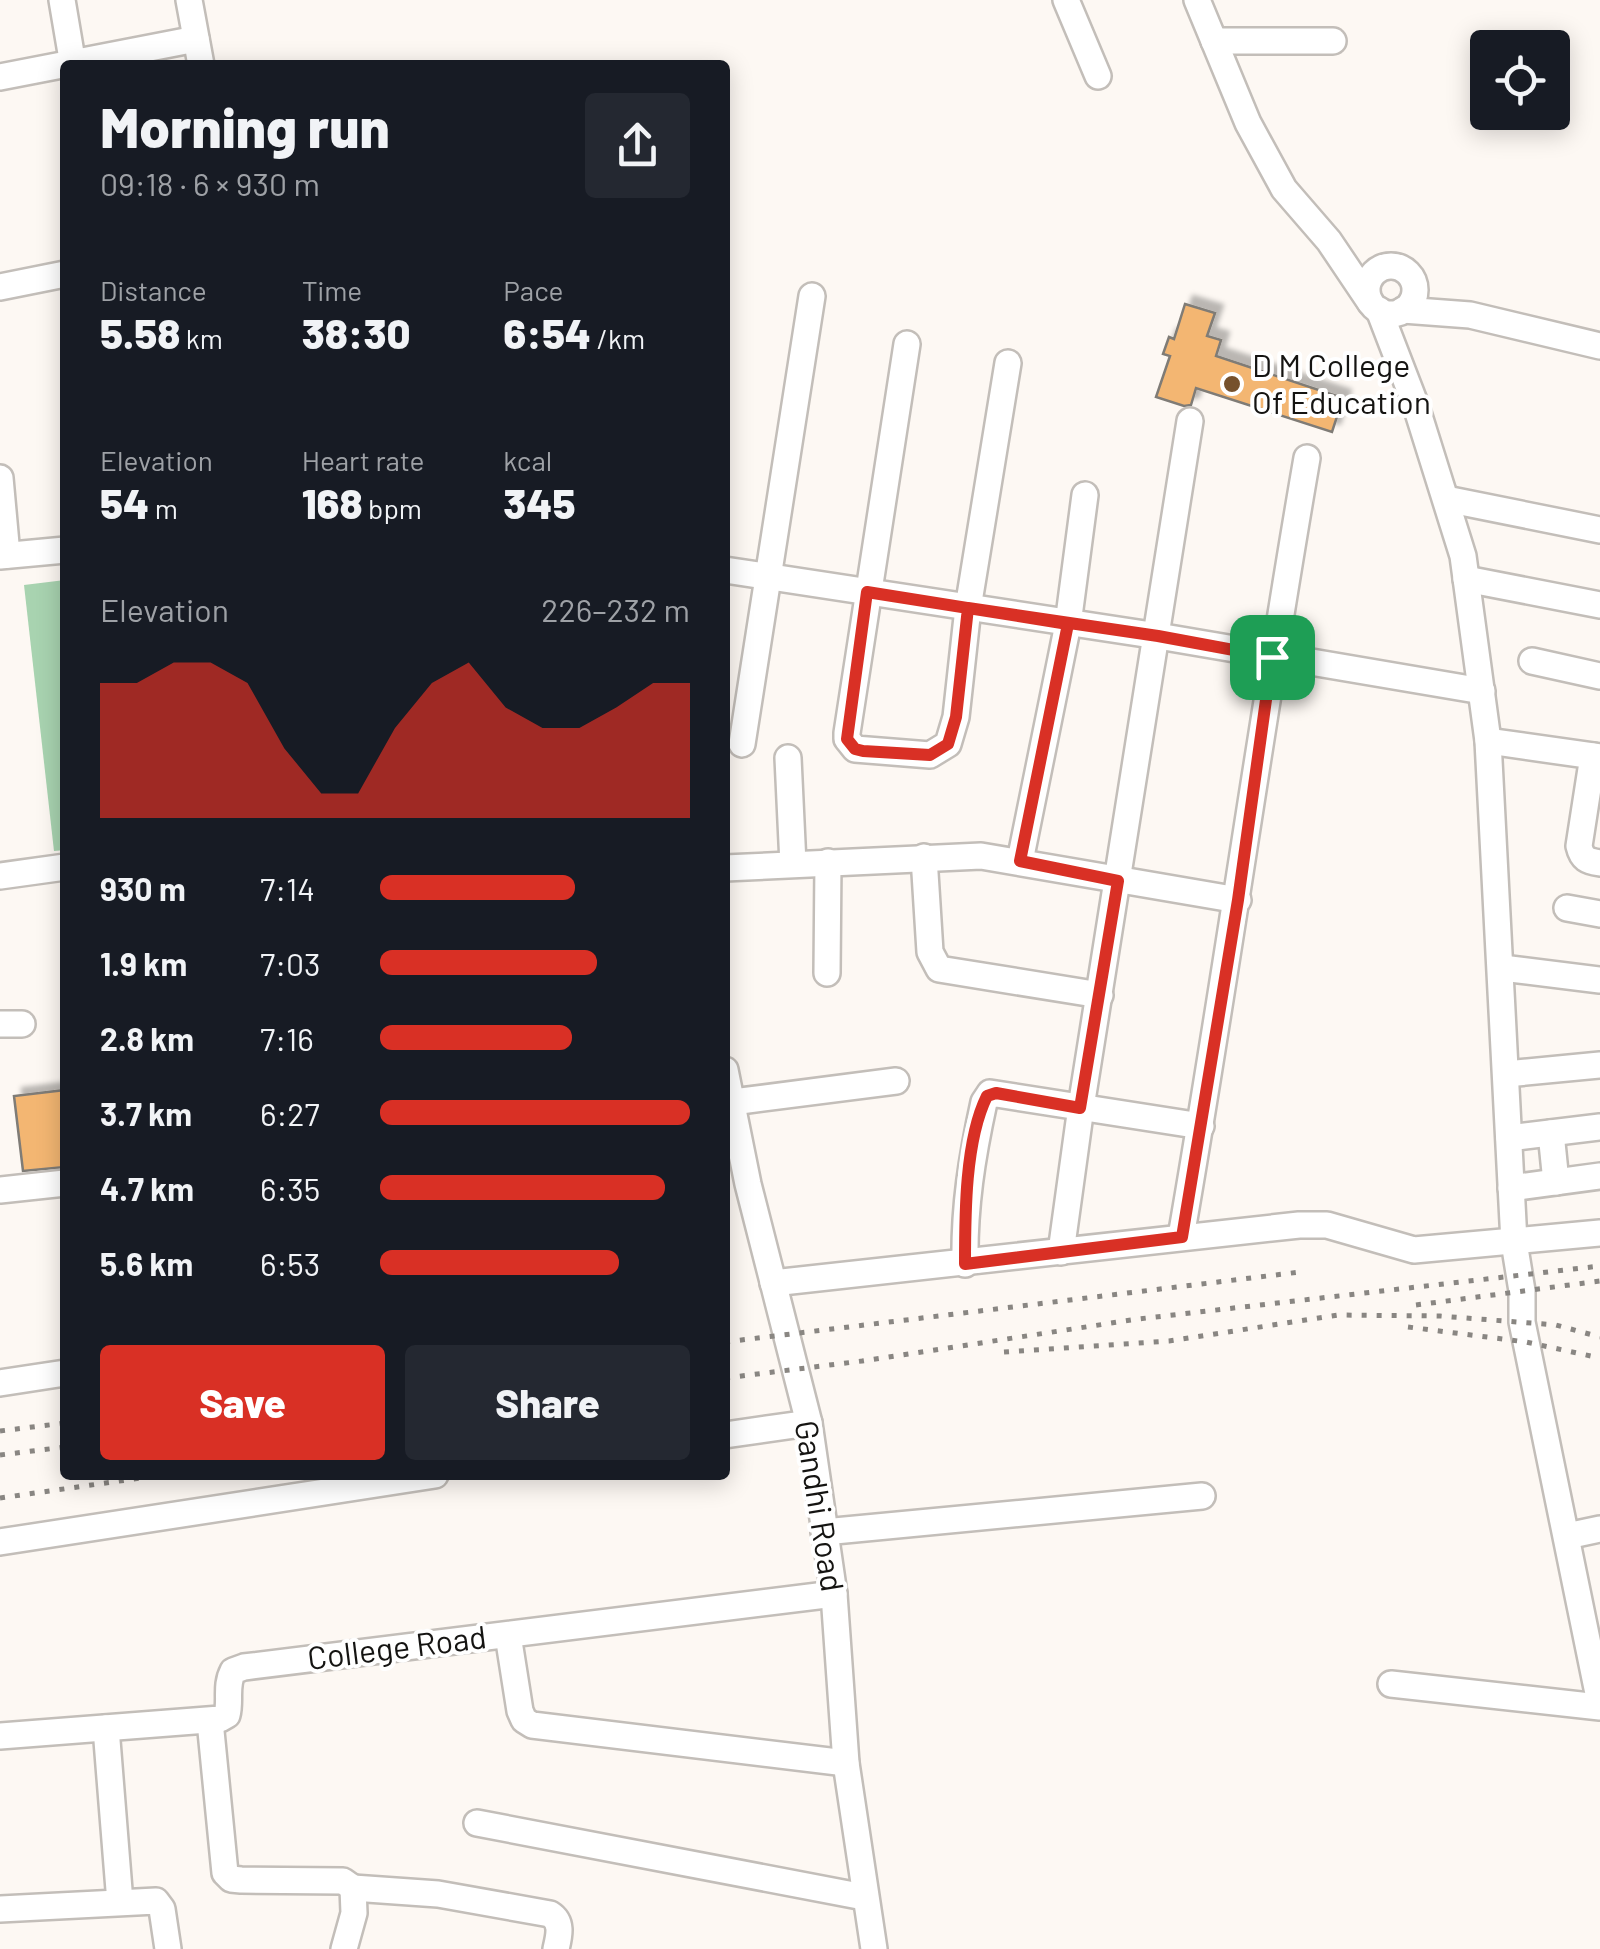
<!DOCTYPE html>
<meta charset="utf-8">
<style>
body{margin:0;font-family:Barlow,sans-serif;background:#242831;color:#f1f3f6;height:100vh;display:flex;flex-direction:column;font-size:38px;white-space:nowrap}
*{box-sizing:border-box;margin:0}
p{font-size:32px;color:#9ea1a6}
.icon{flex:none;width:55px;height:55px;fill:none;stroke:currentColor;stroke-width:2;stroke-linecap:round;stroke-linejoin:round}
.map{position:relative;flex:1;overflow:hidden}
.details{position:absolute;left:60px;top:60px;width:670px;height:1420px;display:flex;flex-direction:column;background:#171b24;border-radius:10px;box-shadow:0 5px 25px #0003}
.details>*{flex:none}
.fabs{position:absolute;left:1470px;top:30px;display:grid;gap:20px}
.fabs a{display:grid;place-items:center;width:100px;height:100px;border-radius:10px;background:#171b24;box-shadow:0 5px 25px #0003;font-size:50px}
.pin{position:absolute;display:grid;place-items:center;width:85px;height:85px;color:#fff;margin:-42px;border-radius:20px;box-shadow:0 5px 15px #0006}
.round{display:grid;place-items:center;flex:none;width:105px;height:105px;border-radius:10px;background:#242831}
.headline{display:flex;align-items:center;justify-content:space-between;height:170px;padding:0 40px}
h1{font-size:55px;font-weight:800;line-height:75px}
.metrics{display:grid;grid-template-columns:repeat(3,1fr);gap:15px;height:170px;padding:10px 40px}
.metrics div{display:grid;align-content:center}
.metrics b{font-size:42px;font-weight:800}
.metrics small{font-size:28px;font-weight:400}
.metrics p{font-size:28px}
.chart{height:280px;padding:20px 40px}
.chart p{display:flex;justify-content:space-between}
.chart svg{width:100%;height:180px;margin-top:10px;fill:#d93025;opacity:.7}
.action{display:flex;gap:20px;margin-top:auto;padding:20px 40px}
.action a{flex:1;height:115px;border-radius:10px;background:#d93025;color:#fff;font-size:40px;font-weight:800;line-height:115px;text-align:center}
.action a+a{background:#242831;color:#f1f3f6}
ul{padding:0 40px;list-style:none;font-size:32px}
li{display:grid;grid-template-columns:160px 120px 1fr;align-items:center;height:75px}
li i{height:25px;border-radius:12px;background:#d93025}
.map>svg:first-child{display:block}
</style>
<div class="map">
<svg width="1600" height="1949" viewBox="0 0 1600 1949">
<defs>
<filter id="shadow"><feDropShadow dx="8" dy="-8" stdDeviation="2.5" flood-color="#0004"/></filter>
</defs>
<rect width="100%" height="100%" fill="#fdf8f3"/>
<!-- green -->
<polygon fill="#a8d3b0" points="65,580 65,850 54,851 24,585"/>
<!-- building -->
<g fill="#f3b672" stroke="#7f7b76" stroke-width="2.5" filter="url(#shadow)">
<polygon points="1185,304 1215,313 1207,336 1221,340 1216,356 1343,398 1332,432 1196,388 1191,405 1184,406 1156,397 1170,356 1163,354 1169,337 1174,339"/>
<polygon points="65,1090 65,1167 23,1171 14,1096"/>
</g>
<g fill="none" stroke-linecap="round" stroke-linejoin="round">
<defs>
<g id="minor">
<polyline points="62,0 73,65"/>
<polyline points="189,0 201,65"/>
<polyline points="1066,0 1098,76"/>
<polyline points="1197,0 1248,123 1284,189 1329,241 1370,302"/>
<polyline points="1214,41 1333,41"/>
<polyline points="0,77 196,39"/>
<circle cx="1391" cy="290" r="24"/>
<polyline points="0,287 65,274"/>
<polyline points="1379,310 1416,406 1463,556 1488,741 1514,1242 1522,1291 1522,1322 1600,1703"/>
<polyline points="1403,310 1470,315 1600,346"/>
<polyline points="907,344 847,733 847,739 855,749 930,755 948,744 956,717 968,608 1008,363"/>
<polyline points="0,478 7,555"/>
<polyline points="1446,499 1600,530"/>
<polyline points="0,556 65,550"/>
<polyline points="725,570 1158,636 1482,691"/>
<polyline points="1466,579 1600,605"/>
<polyline points="1532,661 1600,676"/>
<polyline points="1488,741 1600,757"/>
<polyline points="742,744 812,296"/>
<path d="M1593,756L1579,846C1582,859 1587,861 1600,863"/>
<polyline points="788,758 793,864"/>
<polyline points="924,857 930,952 939,969 1100,995"/>
<polyline points="1020,861 1068,624 1085,495"/>
<polyline points="725,868 981,856 1238,900"/>
<polyline points="0,876 65,867"/>
<polyline points="1567,908 1600,914"/>
<polyline points="1502,968 1600,980"/>
<polyline points="827,973 828,862"/>
<polyline points="0,1024 22,1024"/>
<polyline points="725,1070 748,1184 809,1423 834,1594 846,1763 874,1949"/>
<polyline points="1506,1074 1600,1065"/>
<polyline points="725,1103 896,1081"/>
<polyline points="1551,1133 1556,1182"/>
<polyline points="1509,1138 1600,1127"/>
<polyline points="1511,1188 1600,1176"/>
<polyline points="0,1190 65,1183"/>
<path d="M1181,1237C1226,978 1262,717 1307,458"/>
<polyline points="1061,1252 1081,1107 1190,421"/>
<path d="M965,1264C964,1207 972,1157 984,1102L990,1093L1201,1126"/>
<polyline points="773,1283 1299,1225 1327,1225 1414,1250 1600,1233"/>
<polyline points="0,1383 65,1373"/>
<polyline points="725,1435 809,1423"/>
<polyline points="824,1532 1202,1496"/>
<polyline points="1567,1536 1600,1529"/>
<polyline points="0,1542 435,1475"/>
<polyline points="508,1635 520,1711 524,1720 532,1725 846,1763"/>
<polyline points="1391,1684 1600,1707"/>
<polyline points="210,1721 225,1873 231,1879 241,1880 343,1881 353,1888 354,1913 344,1949"/>
<polyline points="106,1728 119,1890"/>
<path d="M0,1736L220,1719L227,1715C231,1700 225,1686 233,1671L244,1667L834,1594"/>
<polyline points="477,1823 864,1897"/>
<path d="M353,1888L438,1894L550,1914C563,1922 559,1936 556,1949"/>
<polyline points="0,1909 156,1901 162,1909 168,1949"/>
</g>
</defs>
<!-- minor casing -->
<use href="#minor" stroke="#c3beb9" stroke-width="30"/>
<!-- minor -->
<use href="#minor" stroke="#fff" stroke-width="25"/>
<!-- rail -->
<g stroke="#898682" stroke-width="5" stroke-dasharray="5 10" stroke-linecap="butt">
<polyline points="1416,1305 1600,1281"/>
<polyline points="1408,1327 1526,1342 1600,1358"/>
<polyline points="725,1342 1300,1272"/>
<polyline points="1004,1352 1169,1341 1338,1315 1440,1316 1556,1325 1600,1337"/>
<polyline points="725,1378 862,1361 1138,1319 1600,1266"/>
<polyline points="0,1431 65,1423"/>
<polyline points="0,1455 65,1447"/>
<polyline points="0,1498 162,1475"/>
</g>
</g>
<g fill="none" stroke-linecap="round" stroke-linejoin="round">
<defs>
<path id="route" d="M1272,657L1158,636L968,608L956,717L948,744L930,755L863,751L855,749L847,739L867,592L1068,624L1020,861L1118,881L1080,1108L996,1093L987,1096C965,1140 965,1215 965,1264L1182,1237L1238,900L1272,657"/>
</defs>
<!-- route casing -->
<use href="#route" stroke="#fff" stroke-width="20"/>
<!-- route -->
<use href="#route" stroke="#d93025" stroke-width="12"/>
</g>
<!-- markers -->
<circle fill="#76512c" stroke="#fff" stroke-width="4" cx="1232" cy="384" r="10"/>
<g text-anchor="middle" stroke-width="8" stroke-linejoin="round" paint-order="stroke">
<!-- poi labels -->
<g font-size="32" fill="#151412" stroke="#fff" text-anchor="start">
<text x="1252" y="377">D M College<tspan x="1252" dy="37">Of Education</tspan></text>
</g>
<!-- street labels -->
<g font-size="32" fill="#151412" stroke="#fff">
<text transform="translate(819 1506) rotate(81)" y="11">Gandhi Road</text>
<text transform="translate(397 1648) rotate(-7)" y="11">College Road</text>
</g>
</g>
</svg>
<div class="fabs">
<a><svg class="icon" aria-label="locate" viewBox="0 0 24 24"><circle cx="12" cy="12" r="6"/><path d="M12 2v4M12 18v4M2 12h4M18 12h4"/></svg></a>
</div>
<div class="pin" style="left:1272px;top:657px;background:#1e9e55"><svg class="icon" aria-label="arrive" viewBox="0 0 24 24"><path d="M6 21V4h12l-3 4 3 4H6"/></svg></div>
<section class="details">
<div class="headline"><div><h1>Morning run</h1><p>09:18 · 6 × 930 m</p></div><a class="round"><svg class="icon" aria-label="share" viewBox="0 0 24 24"><path d="M12 15V3M7 8l5-5 5 5M5 13v7h14v-7"/></svg></a></div>
<div class="metrics">
<div><p>Distance</p><b>5.58<small> km</small></b></div>
<div><p>Time</p><b>38:30</b></div>
<div><p>Pace</p><b>6:54<small> /km</small></b></div>
</div>
<div class="metrics">
<div><p>Elevation</p><b>54<small> m</small></b></div>
<div><p>Heart rate</p><b>168<small> bpm</small></b></div>
<div><p>kcal</p><b>345</b></div>
</div>
<div class="chart"><p><span>Elevation</span>226–232 m</p>
<svg viewBox="0 0 160 44" preserveAspectRatio="none"><path d="M0 44V11L10 11L20 6L30 6L40 11L50 27L60 38L70 38L80 22L90 11L100 6L110 17L120 22L130 22L140 17L150 11L160 11V44z"/></svg>
</div>
<ul>
<li><b>930 m</b>7:14<i style="width:63%"></i></li>
<li><b>1.9 km</b>7:03<i style="width:70%"></i></li>
<li><b>2.8 km</b>7:16<i style="width:62%"></i></li>
<li><b>3.7 km</b>6:27<i style="width:100%"></i></li>
<li><b>4.7 km</b>6:35<i style="width:92%"></i></li>
<li><b>5.6 km</b>6:53<i style="width:77%"></i></li>
</ul>
<div class="action"><a>Save</a><a>Share</a></div>
</section>
</div>
